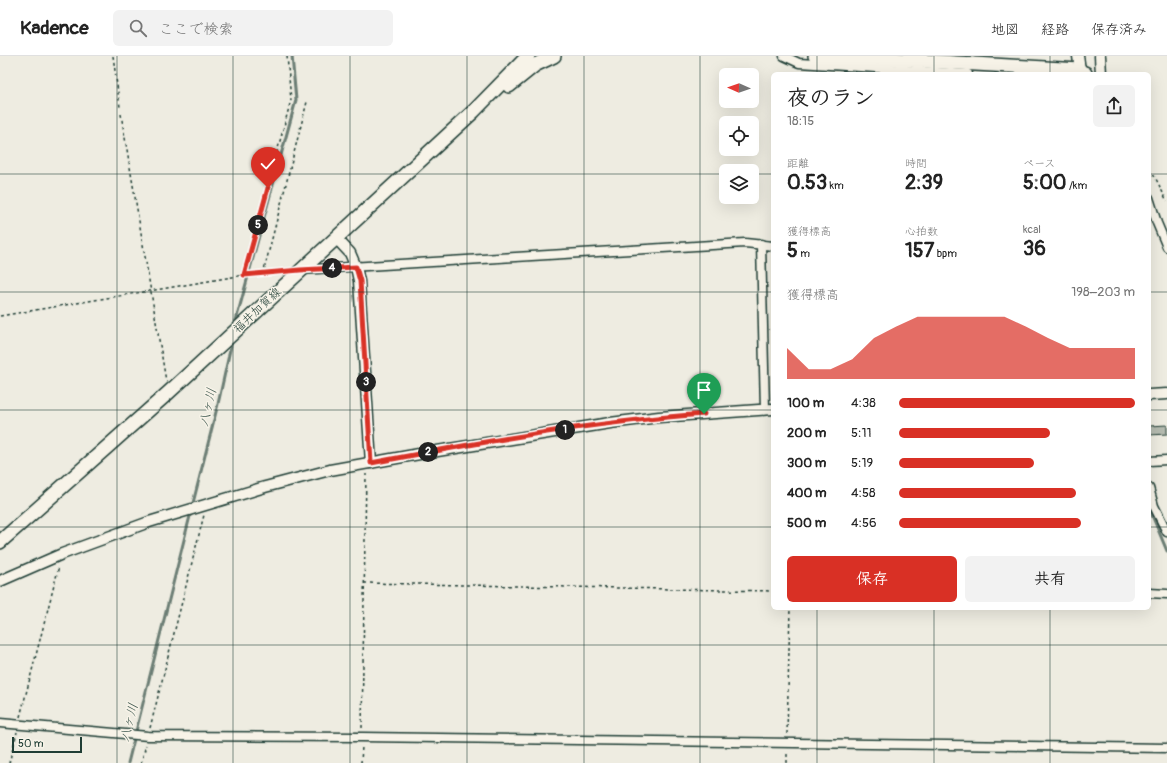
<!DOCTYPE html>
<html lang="ja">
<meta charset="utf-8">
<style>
body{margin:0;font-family:Pangolin,"Klee One",sans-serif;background:#f2f2f2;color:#222;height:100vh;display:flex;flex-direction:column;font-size:15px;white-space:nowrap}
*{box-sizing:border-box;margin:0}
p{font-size:13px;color:#767676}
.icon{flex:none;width:22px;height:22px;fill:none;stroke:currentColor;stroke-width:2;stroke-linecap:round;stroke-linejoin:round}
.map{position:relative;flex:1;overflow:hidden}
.sheet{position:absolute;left:771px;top:16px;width:380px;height:538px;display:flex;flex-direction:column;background:#fff;border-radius:6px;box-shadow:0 4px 16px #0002}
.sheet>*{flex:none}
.needle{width:26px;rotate:272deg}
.tools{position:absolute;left:719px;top:12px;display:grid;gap:8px}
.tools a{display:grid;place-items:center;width:40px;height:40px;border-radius:6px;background:#fff;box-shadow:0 4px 16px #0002;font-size:20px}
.scale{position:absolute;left:12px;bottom:10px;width:70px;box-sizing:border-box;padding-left:4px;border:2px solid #1f3d34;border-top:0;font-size:11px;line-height:14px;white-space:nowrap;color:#1f3d34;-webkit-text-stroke:3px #f7f3e8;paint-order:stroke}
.pin{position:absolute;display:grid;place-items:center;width:34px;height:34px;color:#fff;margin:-41px -17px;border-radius:50% 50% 50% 0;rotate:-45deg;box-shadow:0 0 4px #0007}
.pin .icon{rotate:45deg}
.km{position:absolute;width:20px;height:20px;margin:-10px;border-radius:50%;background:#222;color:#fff;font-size:11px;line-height:20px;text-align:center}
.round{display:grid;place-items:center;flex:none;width:42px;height:42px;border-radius:6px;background:#f2f2f2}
.summary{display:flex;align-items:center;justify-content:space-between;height:68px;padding:0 16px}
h1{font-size:22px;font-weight:800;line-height:30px}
.figures{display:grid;grid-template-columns:repeat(3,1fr);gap:6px;height:68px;padding:4px 16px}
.figures div{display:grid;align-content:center}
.figures b{font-size:20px;font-weight:800}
.figures small{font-size:11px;font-weight:400}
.figures p{font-size:11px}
.chart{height:112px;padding:8px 16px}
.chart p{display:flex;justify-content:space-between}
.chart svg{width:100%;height:72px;margin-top:4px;fill:#d93025;opacity:.7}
.action{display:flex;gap:8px;margin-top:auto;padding:8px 16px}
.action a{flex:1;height:46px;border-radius:6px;background:#d93025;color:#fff;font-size:16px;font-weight:800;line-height:46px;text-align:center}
.action a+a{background:#f2f2f2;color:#222}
ul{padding:0 16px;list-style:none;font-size:13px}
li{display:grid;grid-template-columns:64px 48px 1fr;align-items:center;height:30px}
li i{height:10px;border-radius:5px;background:#d93025}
header{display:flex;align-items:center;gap:24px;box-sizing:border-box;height:56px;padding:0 20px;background:#fff;border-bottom:1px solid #e0e0e0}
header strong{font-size:19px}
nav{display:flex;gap:22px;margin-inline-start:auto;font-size:14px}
.search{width:280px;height:36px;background:#f2f2f2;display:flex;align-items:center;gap:10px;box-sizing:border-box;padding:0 14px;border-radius:6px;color:#767676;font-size:15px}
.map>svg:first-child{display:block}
</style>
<header>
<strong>Kadence</strong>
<div class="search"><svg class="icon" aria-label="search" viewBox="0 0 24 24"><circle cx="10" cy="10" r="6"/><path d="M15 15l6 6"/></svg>ここで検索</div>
<nav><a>地図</a><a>経路</a><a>保存済み</a></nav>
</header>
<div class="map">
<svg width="1167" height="707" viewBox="0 0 1167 707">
<rect width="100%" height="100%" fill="#eeece1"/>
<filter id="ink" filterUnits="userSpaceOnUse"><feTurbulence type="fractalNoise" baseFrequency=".025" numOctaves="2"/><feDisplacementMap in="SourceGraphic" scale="8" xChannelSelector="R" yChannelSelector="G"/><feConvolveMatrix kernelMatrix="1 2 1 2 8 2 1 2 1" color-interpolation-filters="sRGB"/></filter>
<g filter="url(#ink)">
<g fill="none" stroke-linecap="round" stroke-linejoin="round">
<!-- stream -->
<g stroke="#6c7e74" stroke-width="3">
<polyline points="995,16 996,18"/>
<polyline points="235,268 296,44 292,0"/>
<polyline points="192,451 218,348 232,285"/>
<polyline points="1149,452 1167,495"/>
<polyline points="128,707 191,456"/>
</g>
</g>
<!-- building -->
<polygon fill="#b5bbb0" stroke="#1f3d34" points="1167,369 1167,378 1149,379 1149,370"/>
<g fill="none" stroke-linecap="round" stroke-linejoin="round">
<defs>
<g id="minor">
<polyline points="784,0 799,7 968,18"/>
<polyline points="1149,142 1157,167 1167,191"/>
<polyline points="761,188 765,353"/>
<polyline points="301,214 745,187 773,190"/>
<polyline points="1149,405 1167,404"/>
<polyline points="1149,432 1154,450 1167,476"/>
<polyline points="1149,537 1167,538"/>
<polyline points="0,667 148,680 362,681 1167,692"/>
</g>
<g id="tertiary">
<polyline points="1078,0 1080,14 1086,16 1087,18"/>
<polyline points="1100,0 1101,18"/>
<polyline points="336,182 350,197 356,211 359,225 371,407"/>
<polyline points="1149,339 1167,338"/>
<polyline points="0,525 62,498 149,466 265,431 330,414 425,397 610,367 659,361 773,353"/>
</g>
<g id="primary">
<polyline points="815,0 871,2 1080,14"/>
<polyline points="509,30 535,9 554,0"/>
<polyline points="0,486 168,337 474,55 528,0"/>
</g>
</defs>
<!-- minor casing -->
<use href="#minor" stroke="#1f3d34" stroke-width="11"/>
<!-- tertiary casing -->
<use href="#tertiary" stroke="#1f3d34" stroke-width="13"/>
<!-- primary casing -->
<use href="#primary" stroke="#1f3d34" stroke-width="16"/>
<!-- path -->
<g stroke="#1f3d34" stroke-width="1.5" stroke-dasharray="3 3" stroke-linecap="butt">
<polyline points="113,0 120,51"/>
<polyline points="121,58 166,325"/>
<polyline points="1149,114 1155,121 1167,145"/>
<polyline points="263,218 307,46"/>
<polyline points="244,219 291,44 287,0"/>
<polyline points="0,260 244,219 283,216"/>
<polyline points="364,527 773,535"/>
<polyline points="20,661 59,510"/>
<polyline points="150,672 204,459"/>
<polyline points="362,672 366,418"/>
<polyline points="787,678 790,552"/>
<polyline points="9,707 17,676"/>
<polyline points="141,707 146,689"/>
<polyline points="361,707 362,690"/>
<polyline points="787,707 787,696"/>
</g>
<!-- minor -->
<use href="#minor" stroke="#f7f3e8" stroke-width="8"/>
<!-- tertiary -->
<use href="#tertiary" stroke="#f7f3e8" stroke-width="10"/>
<!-- primary -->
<use href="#primary" stroke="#f7f3e8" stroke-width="13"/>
</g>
</g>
<g fill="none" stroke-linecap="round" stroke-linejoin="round" filter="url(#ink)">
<defs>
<path id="route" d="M268,132L244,219L300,214L356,211L360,225L371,407C481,386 592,366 704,358"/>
</defs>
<!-- route casing -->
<use href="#route" stroke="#fff" stroke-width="8"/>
<!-- route -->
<use href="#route" stroke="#d93025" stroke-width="5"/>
</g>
<!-- grid -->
<path fill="none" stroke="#1f3d34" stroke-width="1" stroke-opacity="0.55" d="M117,0V707M233,0V707M350,0V707M467,0V707M584,0V707M700,0V707M817,0V18M934,0V18M1050,0V18M0,118H726M752,118H773M1149,118H1167M0,236H773M1149,236H1167M0,354H773M1149,354H1167M0,471H773M1149,471H1167M817,552V707M934,552V707M1050,552V707M0,589H1167"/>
<g text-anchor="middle" stroke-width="3" stroke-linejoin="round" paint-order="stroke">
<!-- street labels -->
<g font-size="12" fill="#1f3d34" stroke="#f7f3e8">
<text transform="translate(257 254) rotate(-43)" y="4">福井加賀線</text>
</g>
<!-- water labels -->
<g font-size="13" font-style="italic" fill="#3f584f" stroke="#f7f3e8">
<text transform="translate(207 351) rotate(-77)" y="5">八ヶ川</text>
<text transform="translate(128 666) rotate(-76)" y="5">八ヶ川</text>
</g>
</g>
</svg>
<div class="tools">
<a><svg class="needle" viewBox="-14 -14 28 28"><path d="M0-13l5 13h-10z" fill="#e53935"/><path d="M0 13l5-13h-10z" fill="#767676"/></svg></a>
<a><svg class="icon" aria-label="locate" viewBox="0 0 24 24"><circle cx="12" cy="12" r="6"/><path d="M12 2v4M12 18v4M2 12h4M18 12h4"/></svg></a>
<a><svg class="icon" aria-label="layers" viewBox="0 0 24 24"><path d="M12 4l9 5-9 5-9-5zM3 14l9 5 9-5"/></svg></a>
</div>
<div class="scale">50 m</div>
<div class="pin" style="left:704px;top:358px;background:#1e9e55"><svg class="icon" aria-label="arrive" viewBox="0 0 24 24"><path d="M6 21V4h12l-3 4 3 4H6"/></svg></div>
<div class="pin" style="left:268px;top:132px;background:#d93025"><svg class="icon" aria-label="check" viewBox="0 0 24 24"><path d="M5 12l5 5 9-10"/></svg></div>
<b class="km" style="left:565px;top:374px">1</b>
<b class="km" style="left:428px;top:396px">2</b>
<b class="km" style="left:366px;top:326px">3</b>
<b class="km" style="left:332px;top:212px">4</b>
<b class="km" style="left:258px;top:169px">5</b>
<section class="sheet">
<div class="summary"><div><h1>夜のラン</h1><p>18:15</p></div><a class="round"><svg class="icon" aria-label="share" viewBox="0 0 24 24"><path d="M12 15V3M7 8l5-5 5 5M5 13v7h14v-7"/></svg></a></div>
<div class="figures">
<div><p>距離</p><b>0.53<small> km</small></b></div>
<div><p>時間</p><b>2:39</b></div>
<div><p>ペース</p><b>5:00<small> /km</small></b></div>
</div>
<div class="figures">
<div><p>獲得標高</p><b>5<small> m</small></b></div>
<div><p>心拍数</p><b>157<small> bpm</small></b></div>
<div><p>kcal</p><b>36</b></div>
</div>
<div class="chart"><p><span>獲得標高</span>198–203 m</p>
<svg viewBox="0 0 160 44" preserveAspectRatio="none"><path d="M0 44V25L10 38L20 38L30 32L40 19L50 12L60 6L70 6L80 6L90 6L100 6L110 12L120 19L130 25L140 25L150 25L160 25V44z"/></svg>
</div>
<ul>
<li><b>100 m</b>4:38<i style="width:100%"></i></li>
<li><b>200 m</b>5:11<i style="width:64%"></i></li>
<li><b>300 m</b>5:19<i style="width:57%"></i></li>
<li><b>400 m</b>4:58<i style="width:75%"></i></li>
<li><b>500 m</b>4:56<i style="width:77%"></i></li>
</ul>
<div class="action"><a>保存</a><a>共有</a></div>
</section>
</div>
